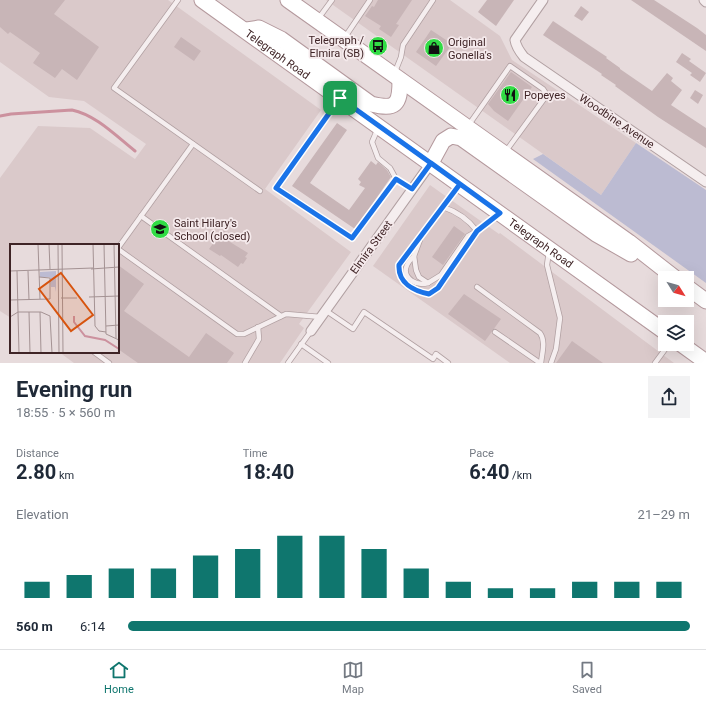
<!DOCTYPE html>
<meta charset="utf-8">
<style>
body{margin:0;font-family:Roboto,sans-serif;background:#f2f2f3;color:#1f2937;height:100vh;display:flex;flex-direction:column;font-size:15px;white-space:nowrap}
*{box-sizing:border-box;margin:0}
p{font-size:13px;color:#747a83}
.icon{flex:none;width:22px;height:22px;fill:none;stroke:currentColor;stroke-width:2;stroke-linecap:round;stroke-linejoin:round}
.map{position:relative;height:363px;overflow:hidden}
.sheet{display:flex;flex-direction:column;background:#fff;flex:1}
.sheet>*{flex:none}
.needle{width:26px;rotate:127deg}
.fabs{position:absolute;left:658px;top:271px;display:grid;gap:8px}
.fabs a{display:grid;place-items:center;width:36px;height:36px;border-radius:0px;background:#fff;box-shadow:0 4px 16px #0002;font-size:20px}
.pin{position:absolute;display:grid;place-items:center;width:34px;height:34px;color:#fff;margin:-17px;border-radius:8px;box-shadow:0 2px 6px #0006}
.round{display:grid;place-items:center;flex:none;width:42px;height:42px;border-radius:0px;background:#f2f2f3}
.summary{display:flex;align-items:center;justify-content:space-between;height:68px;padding:0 16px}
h1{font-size:22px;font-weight:700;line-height:30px}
.metrics{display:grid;grid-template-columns:repeat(3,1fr);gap:6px;height:68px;padding:4px 16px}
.metrics div{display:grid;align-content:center}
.metrics b{font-size:20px;font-weight:700}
.metrics small{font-size:11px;font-weight:400}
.metrics p{font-size:11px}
.chart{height:112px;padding:8px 16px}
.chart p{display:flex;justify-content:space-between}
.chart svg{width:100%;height:72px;margin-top:4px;stroke:#0f766e;stroke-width:6}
ul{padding:0 16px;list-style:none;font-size:13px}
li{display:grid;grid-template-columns:64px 48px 1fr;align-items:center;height:30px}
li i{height:10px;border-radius:5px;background:#0f766e}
.tabs{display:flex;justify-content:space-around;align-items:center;height:56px;border-top:1px solid #e0e1e3;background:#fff;font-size:11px;color:#747a83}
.tabs a{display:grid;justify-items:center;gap:2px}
.tabs .current{color:#0f766e}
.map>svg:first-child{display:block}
</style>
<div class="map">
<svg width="706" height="363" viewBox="0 0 706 363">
<rect width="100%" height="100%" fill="#e7dbdc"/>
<!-- built -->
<g fill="#dac9ca">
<polygon points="0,0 168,0 321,110 265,189 351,252 299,324 304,328 280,363 74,363 59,352 118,352 118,245 11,245 11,318 0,311 0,178 38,126 90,128 135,159 146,144 84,101 49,97 0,62"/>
<polygon points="326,0 450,0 500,36 512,60 636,143 601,195"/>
<polygon points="430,185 499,234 500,233 674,363 510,363 373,266"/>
</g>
<!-- green -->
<polygon fill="#bcbbd2" points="636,143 706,190 706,283 533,159 543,154 601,195"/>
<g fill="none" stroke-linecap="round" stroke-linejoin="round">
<!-- stream -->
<path stroke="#cc919e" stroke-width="3" d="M0,116L11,114L72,110C96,115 116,136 135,151"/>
</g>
<!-- building -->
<g fill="#c8b5b7">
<polygon points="0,0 65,0 54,14 99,47 77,80 62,69 55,78 33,63 40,53 10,32 8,34 0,27"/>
<polygon points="378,0 412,0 396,24 399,25 391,37 379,29 381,26 365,16 372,6 374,7"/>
<polygon points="487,0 514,0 496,26 478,12"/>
<polygon points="631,0 654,0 697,28 706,35 706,51"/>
<polygon points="581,6 589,12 582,21 574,16"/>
<polygon points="553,21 607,57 606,58 620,68 620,69 652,91 667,73 673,78 671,81 682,90 671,105 706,128 706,148 658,117 615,86 616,85 601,75 602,74 543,35"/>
<polygon points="431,30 452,44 436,66 416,52"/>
<polygon points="181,37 201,51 194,61 174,47"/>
<polygon points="682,53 691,59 689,61 706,73 700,82 690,75 692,73 676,62"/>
<polygon points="511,72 532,87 508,121 494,111 488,104"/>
<polygon points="695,90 703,95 698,104 690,98"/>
<polygon points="337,123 347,130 310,183 349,210 365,188 359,185 361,182 358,179 371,161 376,165 378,162 387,170 391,177 355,229 292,186"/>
<polygon points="454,226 465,234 443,265 432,257"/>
<polygon points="223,230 233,237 230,242 248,253 245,257 247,258 243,264 241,263 238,267 221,255 220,256 209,249"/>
<polygon points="118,265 144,284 124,311 189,357 206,333 234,353 227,363 138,363 118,349"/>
<polygon points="464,294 501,319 485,341 448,314"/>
<polygon points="572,341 603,363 556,363"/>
</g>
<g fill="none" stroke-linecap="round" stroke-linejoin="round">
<defs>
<g id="service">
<polyline points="178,0 114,88 260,191"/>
<polyline points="318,19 332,0"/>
<polyline points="345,37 370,0"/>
<polyline points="395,72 401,57 403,45 433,0"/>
<polyline points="338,101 276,187 353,238 396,179"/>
<polyline points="468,126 510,66 543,89 545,92 544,99 506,151"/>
<polyline points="378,128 372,142 378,158 390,168 396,179 412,189"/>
<path d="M458,186L399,265C398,283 414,291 429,294L438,288L477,231L498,214"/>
<polyline points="141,216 281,316"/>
<path d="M420,240L414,256L416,270L419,277L428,283L441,275L468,236L477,231C468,219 458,212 443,207"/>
<polyline points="118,248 193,144"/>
<polyline points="118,249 237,334 244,334 286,314 321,317"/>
<polyline points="549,251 547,265 560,318 556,349 551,363"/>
<path d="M414,256C406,264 401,273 412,281C417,284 422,285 428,283"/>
<path d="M477,287L540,333C546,341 542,353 541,363"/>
<polyline points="325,310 353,329 364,312 433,359 436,354 448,363"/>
<polyline points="495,332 540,363"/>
<polyline points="301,344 328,363"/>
<polyline points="94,352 109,363"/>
<polyline points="245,363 259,339 258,327"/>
<polyline points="288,363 311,331"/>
<polyline points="655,363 669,344"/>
</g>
<g id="minor">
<path d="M543,0L515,40C516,47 520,52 524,57L706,182"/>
<polyline points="704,0 706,2"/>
<polyline points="311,331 431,163"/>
</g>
<g id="primary">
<path id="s1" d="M202,0L665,332"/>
<polyline points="288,0 629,242 675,278"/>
<path d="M247,30L259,28L281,39L371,104C396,110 400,105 400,80"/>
<polyline points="431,163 443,141 451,136 461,138 596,234 631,254"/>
<polyline points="687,287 706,301"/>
<polyline points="681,344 706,362"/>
</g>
</defs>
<!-- service casing -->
<use href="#service" stroke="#b1a0a2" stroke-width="6"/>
<!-- minor casing -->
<use href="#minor" stroke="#b1a0a2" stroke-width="11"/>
<!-- primary casing -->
<use href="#primary" stroke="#b4999d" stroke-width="17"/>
<!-- service -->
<use href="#service" stroke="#f5eeef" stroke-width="4.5"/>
<!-- minor -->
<use href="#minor" stroke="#f5eeef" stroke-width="9"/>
<!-- primary -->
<use href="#primary" stroke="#fff" stroke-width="15"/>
</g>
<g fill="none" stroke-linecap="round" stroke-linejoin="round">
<defs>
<path id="route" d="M340,98L460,184L399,265C398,283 414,291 429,294L438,288L477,231L500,213L431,163L412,189L396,179L352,238L276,188L340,98"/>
</defs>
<!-- route casing -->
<use href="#route" stroke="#fff" stroke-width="8"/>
<!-- route -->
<use href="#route" stroke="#1a73e8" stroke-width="5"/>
</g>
<!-- icons -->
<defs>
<symbol id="bus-disc" viewBox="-11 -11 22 22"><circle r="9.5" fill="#31dc45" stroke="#f5eaec"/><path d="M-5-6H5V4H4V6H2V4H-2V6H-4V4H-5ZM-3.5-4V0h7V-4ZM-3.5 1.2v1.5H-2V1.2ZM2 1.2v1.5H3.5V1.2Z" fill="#111"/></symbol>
<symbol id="shop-disc" viewBox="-11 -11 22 22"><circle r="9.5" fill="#31dc45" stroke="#f5eaec"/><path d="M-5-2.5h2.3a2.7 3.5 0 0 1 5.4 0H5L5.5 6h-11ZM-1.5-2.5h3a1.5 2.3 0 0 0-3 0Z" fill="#111"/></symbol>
<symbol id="restaurant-disc" viewBox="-11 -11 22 22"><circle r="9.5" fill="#31dc45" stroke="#f5eaec"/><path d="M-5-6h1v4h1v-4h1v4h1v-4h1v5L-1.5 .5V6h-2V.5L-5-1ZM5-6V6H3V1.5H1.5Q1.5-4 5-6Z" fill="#111"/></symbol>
<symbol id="school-disc" viewBox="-11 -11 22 22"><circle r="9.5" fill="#31dc45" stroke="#f5eaec"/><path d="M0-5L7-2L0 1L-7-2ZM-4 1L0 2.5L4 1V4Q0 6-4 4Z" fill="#111"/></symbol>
</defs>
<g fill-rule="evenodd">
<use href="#bus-disc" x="367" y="35" width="22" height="22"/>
<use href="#shop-disc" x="423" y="37" width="22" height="22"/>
<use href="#restaurant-disc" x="499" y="84" width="22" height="22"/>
<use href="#school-disc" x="149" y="218" width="22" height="22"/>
</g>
<g text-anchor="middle" stroke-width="3.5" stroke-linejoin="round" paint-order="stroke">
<!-- poi labels -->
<g font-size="11" fill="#3f2426" stroke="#f5eaec" text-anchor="start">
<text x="364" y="44" text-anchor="end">Telegraph /<tspan x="364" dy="13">Elmira (SB)</tspan></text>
<text x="448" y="46">Original<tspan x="448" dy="13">Gonella's</tspan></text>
<text x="524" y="99">Popeyes</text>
<text x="174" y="227">Saint Hilary's<tspan x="174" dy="13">School (closed)</tspan></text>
</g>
<!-- street labels -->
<g font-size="11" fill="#3f2426" stroke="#f5eaec">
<text dy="4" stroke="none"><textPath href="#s1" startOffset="93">Telegraph Road</textPath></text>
<text transform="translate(617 121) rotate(34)" y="4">Woodbine Avenue</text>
<text dy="4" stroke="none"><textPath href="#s1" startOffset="417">Telegraph Road</textPath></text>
<text transform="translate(371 247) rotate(-54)" y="4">Elmira Street</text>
</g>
</g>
<!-- overview -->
<g transform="translate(10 244)">
<rect width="109" height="109" fill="#e7dbdc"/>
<path d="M46,27V48L45,43H41L40,33H30V28Z" fill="#bcbbd2"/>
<path fill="none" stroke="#cc919e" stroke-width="2" d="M64,72V78L75,92L95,96L109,105"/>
<path fill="none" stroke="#a49293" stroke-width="1" d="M28,0L30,55M39,0L40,25M48,0L49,109M52,0L53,109M83,0L85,82L89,87L96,88M94,0L96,90L109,96M104,0L106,94M81,25L109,23M0,27L83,24M7,27L9,109M18,27L19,56M79,53L109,52M51,54H67M0,56L40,55V34L29,33M19,68L20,109M30,68L31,109M0,73L8,68H31L40,72L42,109M96,82L109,81"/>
<path fill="#d7540f" fill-opacity="0.15" stroke="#d7540f" stroke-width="2" d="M51,29L83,71L61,87L29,45Z"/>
<rect width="109" height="109" fill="none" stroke="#3f2426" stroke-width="2"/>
</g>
</svg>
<div class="fabs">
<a><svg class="needle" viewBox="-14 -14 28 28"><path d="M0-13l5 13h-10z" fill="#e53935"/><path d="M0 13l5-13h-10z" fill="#747a83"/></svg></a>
<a><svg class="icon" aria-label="layers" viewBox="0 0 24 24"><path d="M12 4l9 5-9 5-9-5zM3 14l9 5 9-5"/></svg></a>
</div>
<div class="pin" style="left:340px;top:98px;background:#1e9e55"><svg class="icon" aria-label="arrive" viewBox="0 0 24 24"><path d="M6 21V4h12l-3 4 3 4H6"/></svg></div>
</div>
<section class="sheet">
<div class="summary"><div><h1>Evening run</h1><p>18:55 · 5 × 560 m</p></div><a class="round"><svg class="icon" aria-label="share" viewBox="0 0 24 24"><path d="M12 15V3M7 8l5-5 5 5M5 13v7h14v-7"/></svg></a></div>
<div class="metrics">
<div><p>Distance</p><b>2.80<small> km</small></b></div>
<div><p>Time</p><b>18:40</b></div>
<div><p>Pace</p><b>6:40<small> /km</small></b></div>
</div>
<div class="chart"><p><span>Elevation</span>21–29 m</p>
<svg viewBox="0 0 160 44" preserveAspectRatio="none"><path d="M5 44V34M15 44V30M25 44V26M35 44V26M45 44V18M55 44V14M65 44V6M75 44V6M85 44V14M95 44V26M105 44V34M115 44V38M125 44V38M135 44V34M145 44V34M155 44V34"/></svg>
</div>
<ul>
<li><b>560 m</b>6:14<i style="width:100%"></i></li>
</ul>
</section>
<nav class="tabs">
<a class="current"><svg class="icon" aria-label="home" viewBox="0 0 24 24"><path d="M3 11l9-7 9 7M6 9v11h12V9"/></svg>Home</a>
<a><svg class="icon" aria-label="map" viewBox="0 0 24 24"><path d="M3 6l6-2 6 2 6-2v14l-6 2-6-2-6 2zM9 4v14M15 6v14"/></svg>Map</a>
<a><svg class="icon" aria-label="saved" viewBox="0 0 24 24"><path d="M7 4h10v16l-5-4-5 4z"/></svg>Saved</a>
</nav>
